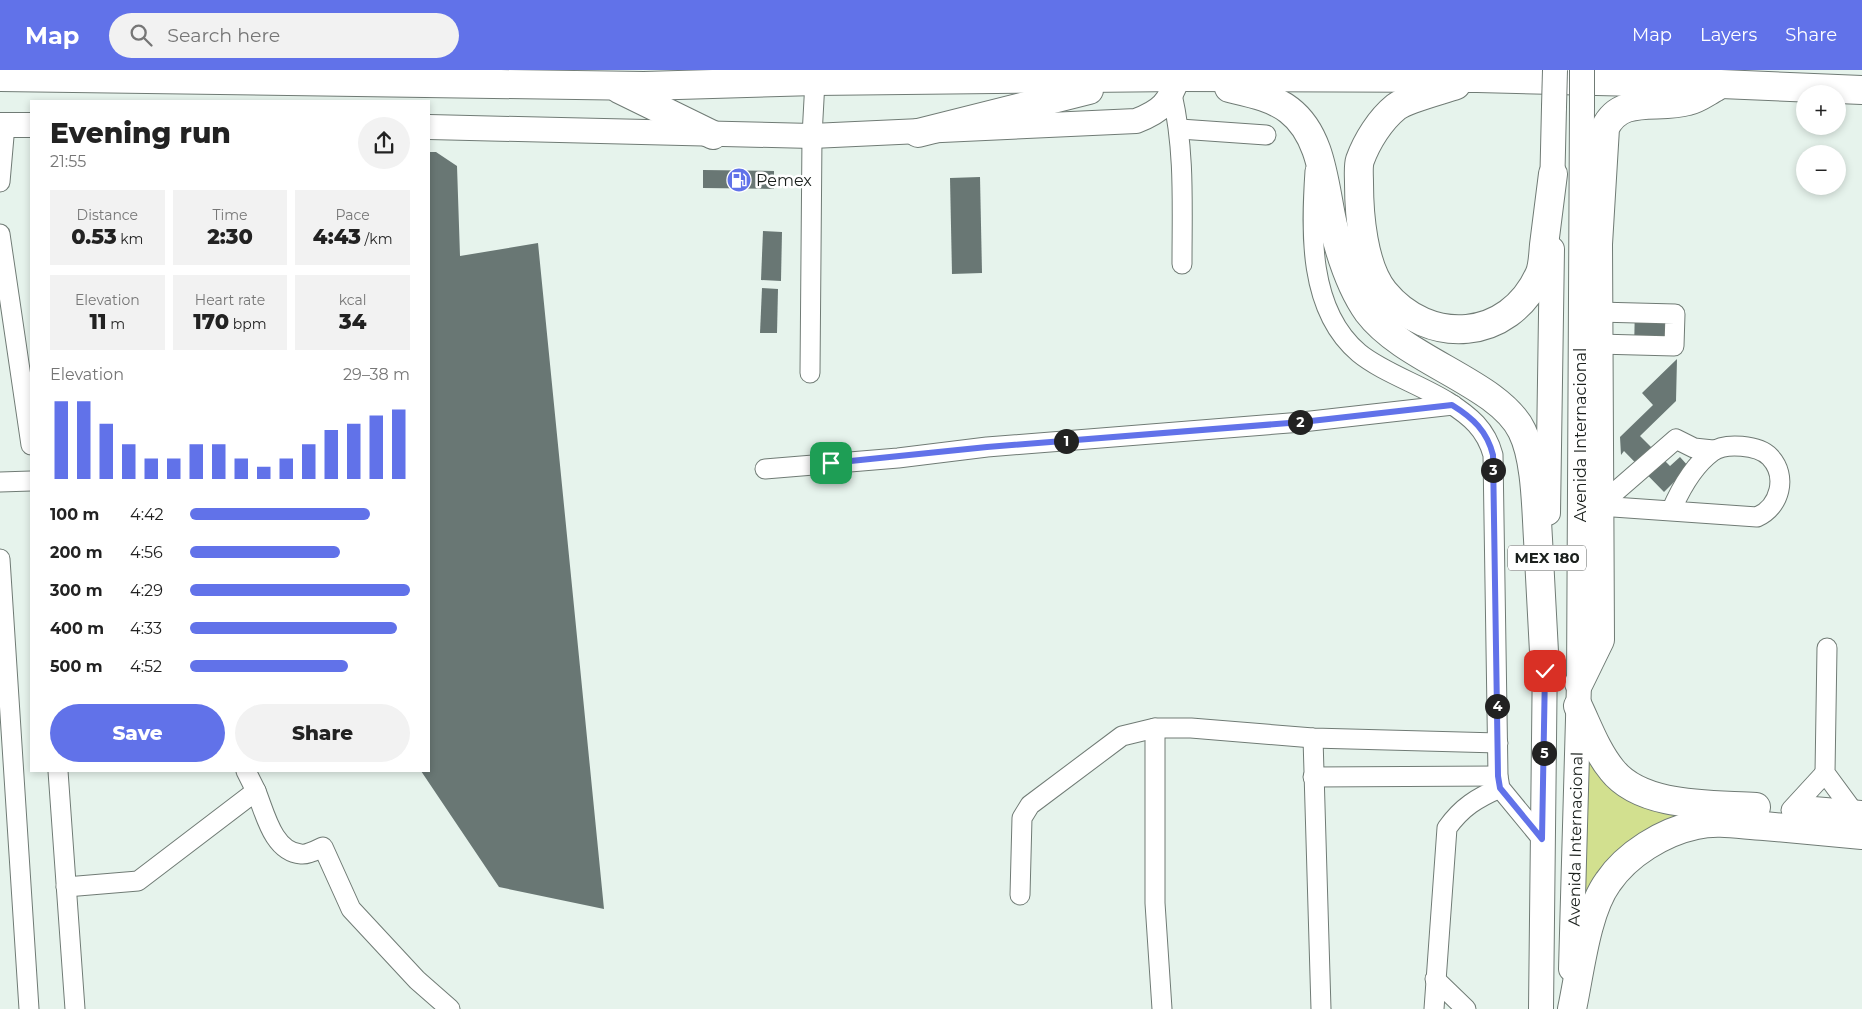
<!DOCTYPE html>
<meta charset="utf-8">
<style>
body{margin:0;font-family:Montserrat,sans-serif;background:#f2f2f2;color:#222;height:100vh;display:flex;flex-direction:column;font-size:19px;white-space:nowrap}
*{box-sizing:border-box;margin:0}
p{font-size:16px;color:#767676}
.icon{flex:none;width:28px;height:28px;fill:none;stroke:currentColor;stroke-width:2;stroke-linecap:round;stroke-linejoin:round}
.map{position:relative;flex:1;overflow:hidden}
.sheet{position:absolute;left:30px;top:30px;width:400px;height:672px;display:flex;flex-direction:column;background:#fff;border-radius:0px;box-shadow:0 2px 8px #0003}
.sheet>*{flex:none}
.buttons{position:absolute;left:1796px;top:15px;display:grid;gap:10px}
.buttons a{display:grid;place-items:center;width:50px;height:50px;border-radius:50%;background:#fff;box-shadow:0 2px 8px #0003;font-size:25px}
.pin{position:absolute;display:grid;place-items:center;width:42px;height:42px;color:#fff;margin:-21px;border-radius:10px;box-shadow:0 2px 8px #0006}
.km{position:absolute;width:25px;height:25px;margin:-12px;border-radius:50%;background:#222;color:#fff;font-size:14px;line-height:25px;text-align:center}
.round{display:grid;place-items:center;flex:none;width:52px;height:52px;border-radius:26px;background:#f2f2f2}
.head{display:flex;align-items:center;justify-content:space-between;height:85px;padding:0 20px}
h1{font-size:28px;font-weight:800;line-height:38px}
.metrics{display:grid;grid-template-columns:repeat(3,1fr);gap:8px;height:85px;padding:5px 20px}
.metrics div{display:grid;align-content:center;border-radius:0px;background:#f2f2f2;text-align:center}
.metrics b{font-size:21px;font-weight:800}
.metrics small{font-size:14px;font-weight:400}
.metrics p{font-size:14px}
.chart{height:140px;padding:10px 20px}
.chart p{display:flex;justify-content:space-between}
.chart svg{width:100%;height:90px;margin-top:5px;stroke:#6172e9;stroke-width:6}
.action{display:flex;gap:10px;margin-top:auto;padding:10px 20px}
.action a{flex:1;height:58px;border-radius:30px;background:#6172e9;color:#fff;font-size:20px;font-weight:800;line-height:58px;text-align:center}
.action a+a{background:#f2f2f2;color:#222}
ul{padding:0 20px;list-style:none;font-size:16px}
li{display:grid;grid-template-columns:80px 60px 1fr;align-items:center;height:38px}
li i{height:12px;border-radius:6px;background:#6172e9}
header{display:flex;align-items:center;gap:30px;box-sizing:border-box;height:70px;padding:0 25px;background:#6172e9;color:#fff}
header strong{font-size:24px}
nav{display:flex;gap:28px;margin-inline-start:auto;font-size:18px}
.search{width:350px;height:45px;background:#f2f2f2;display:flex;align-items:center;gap:12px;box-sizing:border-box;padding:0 18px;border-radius:28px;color:#767676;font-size:19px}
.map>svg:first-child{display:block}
</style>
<header>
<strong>Map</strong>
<div class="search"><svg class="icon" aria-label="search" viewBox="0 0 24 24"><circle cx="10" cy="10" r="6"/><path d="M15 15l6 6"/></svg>Search here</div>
<nav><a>Map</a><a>Layers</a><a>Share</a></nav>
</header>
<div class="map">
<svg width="1862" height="939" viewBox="0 0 1862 939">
<rect width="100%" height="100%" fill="#e6f3ec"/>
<!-- green -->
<polygon fill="#d2e08f" points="1587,683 1708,742 1584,833"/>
<!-- building -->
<g fill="#697774">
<polygon points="429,82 436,82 457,96 460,186 538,173 604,839 499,817 421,701 429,701"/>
<polygon points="703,100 774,101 774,119 703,118"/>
<polygon points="980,107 982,203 952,204 950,108"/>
<polygon points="763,161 782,162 781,211 761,210"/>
<polygon points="762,218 778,219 777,263 760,263"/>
<polygon points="1635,233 1667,234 1665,283 1634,283"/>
<polygon points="1677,289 1676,331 1640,366 1670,396 1680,387 1689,397 1664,422 1624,381 1621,385 1620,367 1653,335 1642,323"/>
</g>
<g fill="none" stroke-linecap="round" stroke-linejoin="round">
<defs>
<g id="minor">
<path d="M1172,24C1185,81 1182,136 1182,194"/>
<polyline points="1180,59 1266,65"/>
<path d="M1315,101C1311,161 1308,240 1359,283C1382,302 1421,315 1448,332C1470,346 1486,359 1493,385L1498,706L1500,718L1542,769"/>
<polyline points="0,112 5,55"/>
<polyline points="0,164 31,375"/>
<polyline points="1598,242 1675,244 1674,276 1598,274"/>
<polyline points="810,303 812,66 815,11"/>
<polyline points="765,399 898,388 987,377 1302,352 1453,335"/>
<polyline points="0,412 31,411"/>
<path d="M1599,436L1757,447C1780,437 1788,406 1770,387C1759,375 1725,372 1712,382C1693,396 1680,420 1671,441"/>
<polyline points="1599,436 1676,369 1694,378 1713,380"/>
<polyline points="0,489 29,939"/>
<polyline points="1827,578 1825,703 1856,745"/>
<polyline points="1155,658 1155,833 1162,939"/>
<polyline points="1313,668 1321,939"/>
<polyline points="58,701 75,939"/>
<polyline points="246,701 256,721"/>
<polyline points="1313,707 1498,706"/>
<polyline points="1791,740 1825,703"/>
<path d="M66,817L138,811L256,721C265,743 273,782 301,784C307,785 316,780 323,777L351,839L417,910L450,939"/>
<polyline points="1020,825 1022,748 1030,735 1122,666 1155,658 1191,658 1313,668 1498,673"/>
<polyline points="1435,909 1466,939"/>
<path d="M1434,939L1447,758C1462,737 1477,728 1500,718"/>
</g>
<g id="major">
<polyline points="0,55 31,55"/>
<path d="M429,57L812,66L1136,51C1162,41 1169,33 1178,7"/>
<polyline points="1552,123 1554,37"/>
<polyline points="1548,443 1552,179"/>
<polyline points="1571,899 1579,613 1582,36"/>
<polyline points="1541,939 1545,581"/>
</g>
<g id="highway">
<polyline points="0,7 644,16 815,11 1178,7 1477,8 1721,14 1862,20"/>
<path d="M1456,15C1442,20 1406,29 1396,37C1380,50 1367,71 1360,90C1358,96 1359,106 1359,113C1359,144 1363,196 1384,222C1429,277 1509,271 1539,205C1543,197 1543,185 1544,175C1547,152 1550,128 1553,104"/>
<path d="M1229,18C1250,23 1272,27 1289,40C1323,66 1324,117 1333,155C1340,184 1350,217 1368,242C1405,291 1499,313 1522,361C1536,389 1536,438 1538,469C1540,513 1543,557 1545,601"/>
<polyline points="619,19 713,65"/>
<polyline points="918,63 1089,20"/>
<path d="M1579,613L1600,570L1598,174L1605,58C1621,24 1658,40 1688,31C1698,29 1708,21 1716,17"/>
<path d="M1578,636C1588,657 1597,682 1612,700C1642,738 1712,734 1756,737"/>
<polyline points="1801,740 1862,745"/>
<path d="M1572,939C1580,902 1586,842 1608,812C1627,784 1663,762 1696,755C1718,750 1742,755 1764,756C1796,759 1829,762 1862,765"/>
</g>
</defs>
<!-- minor casing -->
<use href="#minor" stroke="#707b75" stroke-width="21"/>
<!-- major casing -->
<use href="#major" stroke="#707b75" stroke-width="26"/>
<!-- highway casing -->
<use href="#highway" stroke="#707b75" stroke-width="30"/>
<!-- minor -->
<use href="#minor" stroke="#fff" stroke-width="19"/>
<!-- major -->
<use href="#major" stroke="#fff" stroke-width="24"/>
<!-- highway -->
<use href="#highway" stroke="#fff" stroke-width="28"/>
<defs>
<g id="major-bridge">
<polyline points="1582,36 1582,0"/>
<polyline points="1554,37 1555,0"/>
</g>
</defs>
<!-- major-bridge casing -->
<use href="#major-bridge" stroke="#707b75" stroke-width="26" stroke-linecap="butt"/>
<!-- major-bridge -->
<use href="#major-bridge" stroke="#fff" stroke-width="24"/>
</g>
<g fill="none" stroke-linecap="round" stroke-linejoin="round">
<defs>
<path id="route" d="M831,393L987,377L1302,352L1452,335C1473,348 1487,361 1493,385L1498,706L1500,718L1542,769L1545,601"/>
</defs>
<!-- route casing -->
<use href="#route" stroke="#fff" stroke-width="10"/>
<!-- route -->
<use href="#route" stroke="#6172e9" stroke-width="6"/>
</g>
<!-- icons -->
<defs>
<symbol id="fuel-disc" viewBox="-11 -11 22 22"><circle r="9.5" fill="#6172e9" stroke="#fff"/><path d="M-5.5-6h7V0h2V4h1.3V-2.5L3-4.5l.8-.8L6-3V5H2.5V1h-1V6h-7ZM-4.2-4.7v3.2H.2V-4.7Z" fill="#fff"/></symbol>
</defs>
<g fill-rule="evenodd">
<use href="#fuel-disc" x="725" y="96" width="28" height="28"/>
</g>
<g text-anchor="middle" stroke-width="5" stroke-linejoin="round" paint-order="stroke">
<!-- shield labels -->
<rect fill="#fff" stroke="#5f6361" stroke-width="1" x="1508" y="475.5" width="78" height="25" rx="4"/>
<g font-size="15" font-weight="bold" fill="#1b201d">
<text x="1547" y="493">MEX 180</text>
</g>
<!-- poi labels -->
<g font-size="16" fill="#1b201d" stroke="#fff" text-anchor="start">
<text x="756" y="116">Pemex</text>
</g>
<!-- street labels -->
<g font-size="16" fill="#1b201d" stroke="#fff">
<text transform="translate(1580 365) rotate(-90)" y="6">Avenida Internacional</text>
<text transform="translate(1575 769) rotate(-89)" y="6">Avenida Internacional</text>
</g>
</g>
</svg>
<div class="buttons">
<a>+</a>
<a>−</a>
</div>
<div class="pin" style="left:831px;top:393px;background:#1e9e55"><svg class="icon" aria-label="arrive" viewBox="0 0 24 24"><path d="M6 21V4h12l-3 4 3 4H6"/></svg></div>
<div class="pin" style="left:1545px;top:601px;background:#d93025"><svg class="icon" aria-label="check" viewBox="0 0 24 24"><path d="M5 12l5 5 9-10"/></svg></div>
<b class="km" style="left:1066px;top:371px">1</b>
<b class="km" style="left:1300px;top:352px">2</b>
<b class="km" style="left:1493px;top:400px">3</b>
<b class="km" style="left:1497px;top:636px">4</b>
<b class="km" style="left:1544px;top:683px">5</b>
<section class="sheet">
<div class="head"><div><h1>Evening run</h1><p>21:55</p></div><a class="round"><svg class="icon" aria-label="share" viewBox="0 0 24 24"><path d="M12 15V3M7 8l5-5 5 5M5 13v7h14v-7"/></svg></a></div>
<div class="metrics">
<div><p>Distance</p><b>0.53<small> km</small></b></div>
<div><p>Time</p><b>2:30</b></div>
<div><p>Pace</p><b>4:43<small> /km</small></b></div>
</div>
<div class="metrics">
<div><p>Elevation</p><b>11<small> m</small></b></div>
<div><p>Heart rate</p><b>170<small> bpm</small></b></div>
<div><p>kcal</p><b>34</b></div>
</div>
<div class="chart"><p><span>Elevation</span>29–38 m</p>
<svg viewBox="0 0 160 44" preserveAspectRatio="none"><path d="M5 44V6M15 44V6M25 44V17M35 44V27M45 44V34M55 44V34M65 44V27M75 44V27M85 44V34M95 44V38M105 44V34M115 44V27M125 44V20M135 44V17M145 44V13M155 44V10"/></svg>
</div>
<ul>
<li><b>100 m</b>4:42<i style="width:82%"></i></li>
<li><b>200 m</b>4:56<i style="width:68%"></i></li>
<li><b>300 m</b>4:29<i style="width:100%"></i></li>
<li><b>400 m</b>4:33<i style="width:94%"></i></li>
<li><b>500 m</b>4:52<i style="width:72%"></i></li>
</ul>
<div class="action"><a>Save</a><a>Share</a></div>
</section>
</div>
